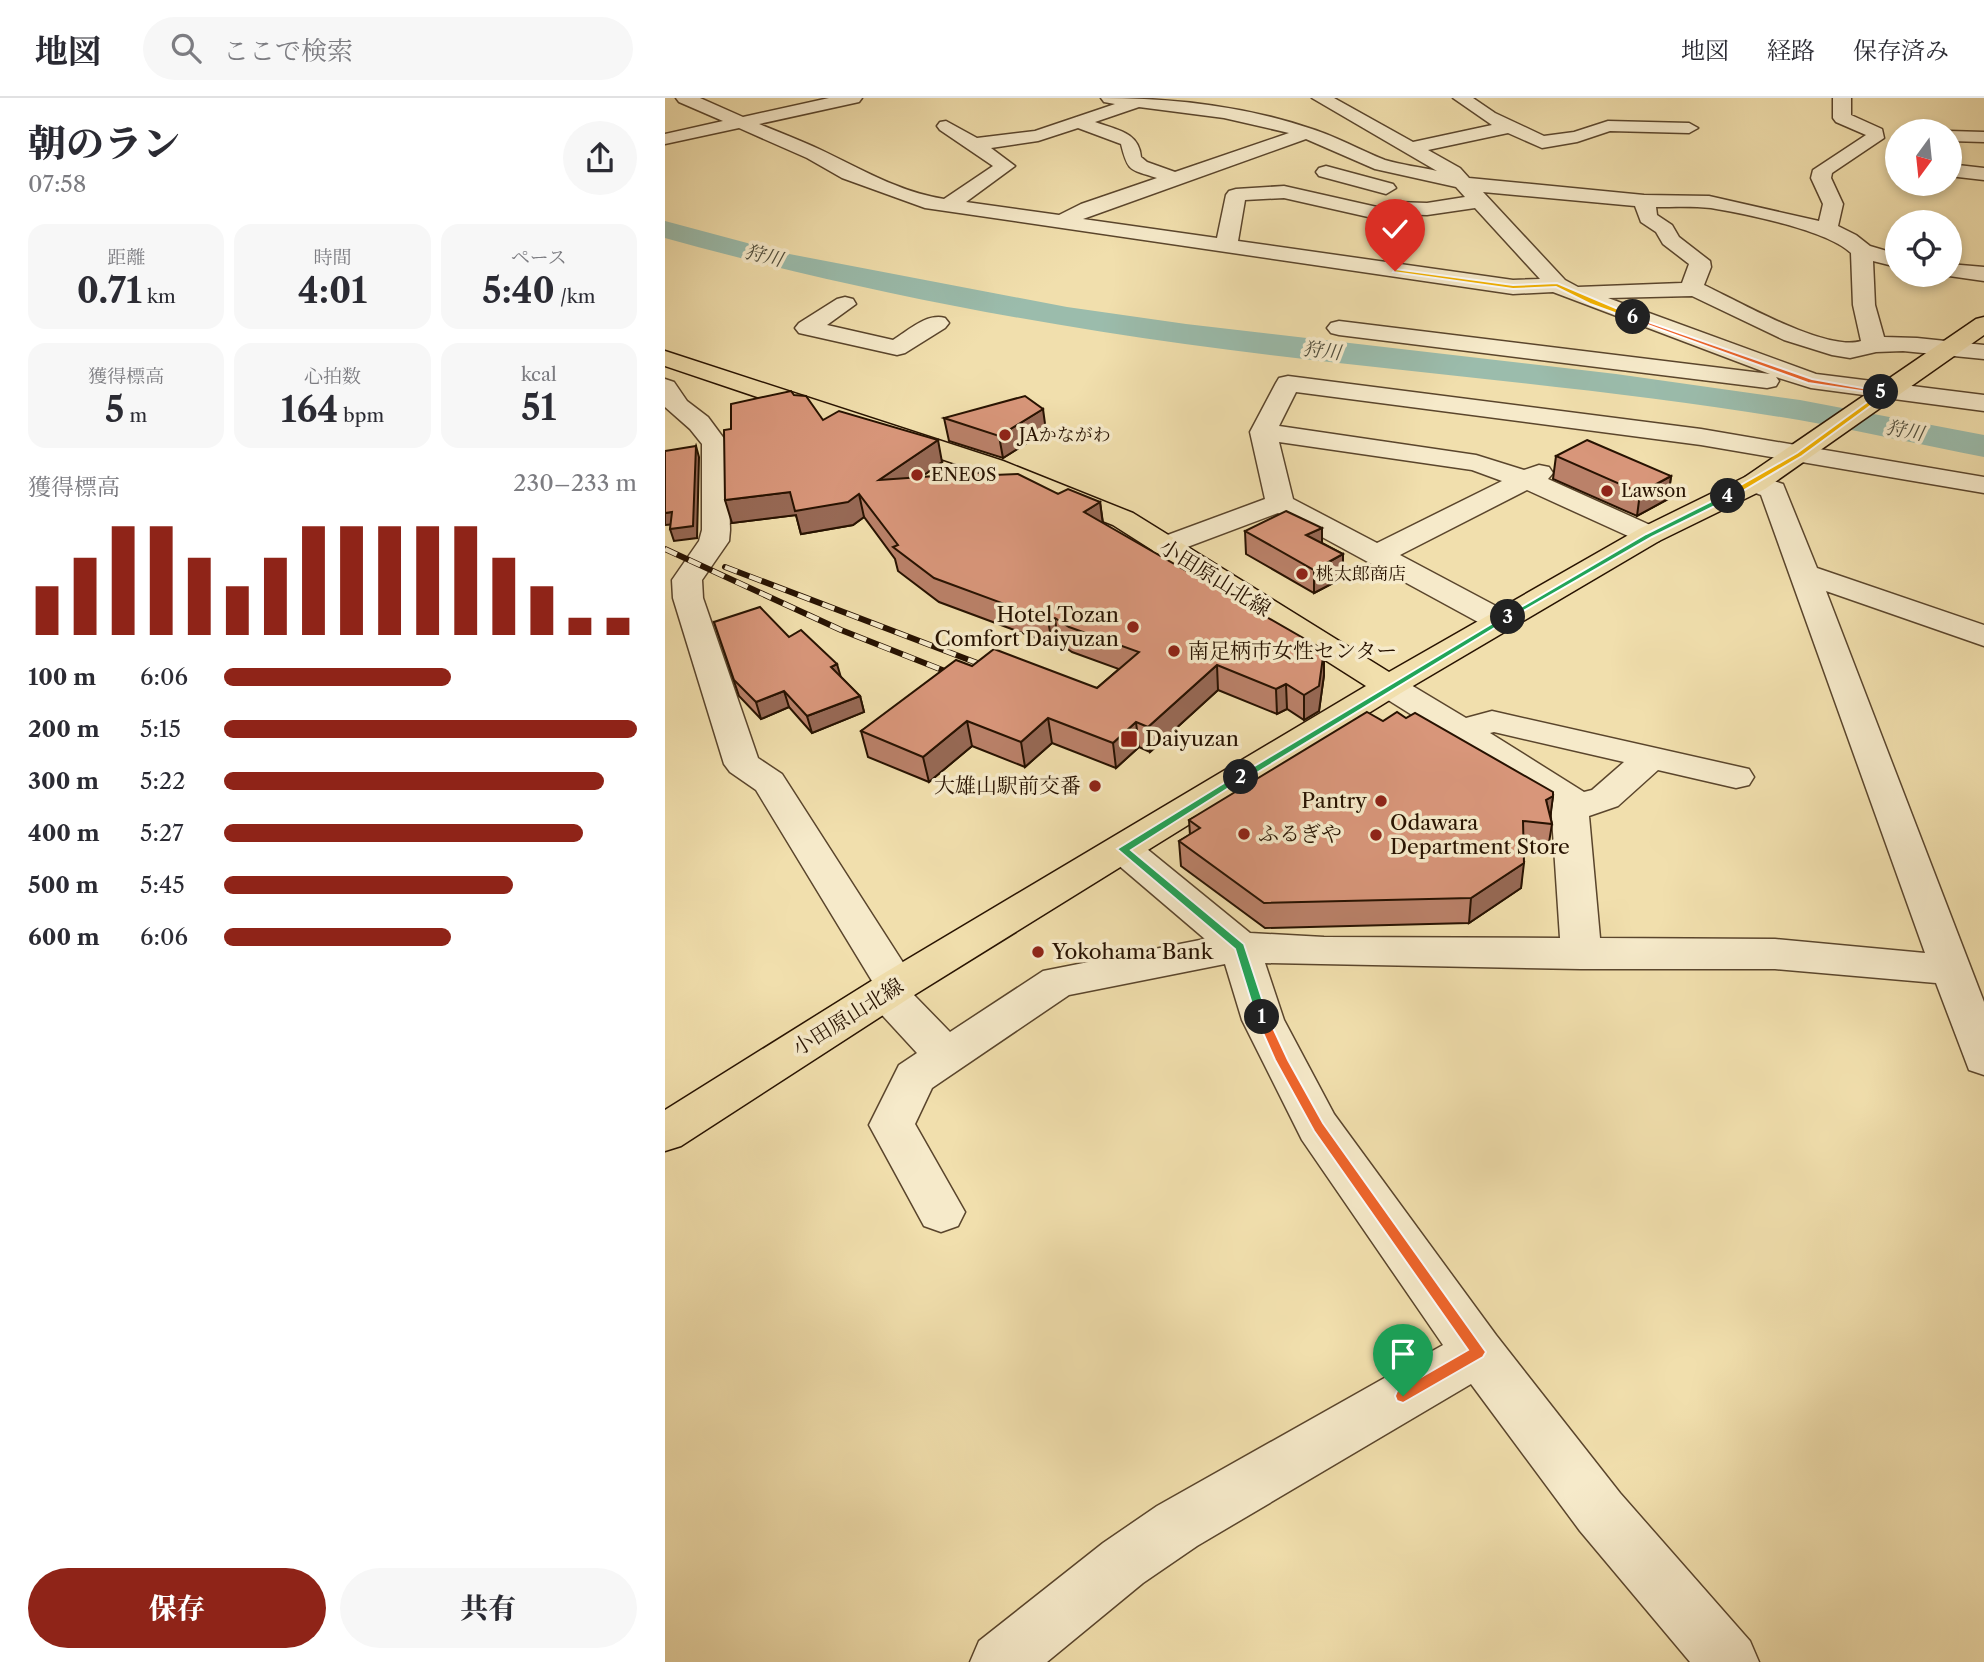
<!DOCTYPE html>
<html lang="ja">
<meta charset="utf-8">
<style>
body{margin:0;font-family:"Libre Caslon Text","Noto Serif JP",serif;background:#f7f7f7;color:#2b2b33;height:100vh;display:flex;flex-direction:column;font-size:26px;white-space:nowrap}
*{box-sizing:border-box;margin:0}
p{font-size:23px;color:#7c7c81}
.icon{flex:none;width:38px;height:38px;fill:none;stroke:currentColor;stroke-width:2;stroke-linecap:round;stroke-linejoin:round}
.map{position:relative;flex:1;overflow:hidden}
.sheet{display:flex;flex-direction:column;background:#fff;width:665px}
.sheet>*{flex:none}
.needle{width:46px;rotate:195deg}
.controls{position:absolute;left:1220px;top:21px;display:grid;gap:14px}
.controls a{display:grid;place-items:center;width:77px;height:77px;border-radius:50%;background:#fff;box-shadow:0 4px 10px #0003;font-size:35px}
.pin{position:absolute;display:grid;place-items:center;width:60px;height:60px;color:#fff;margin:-72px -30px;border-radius:50% 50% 50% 0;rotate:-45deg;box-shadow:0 0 7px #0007}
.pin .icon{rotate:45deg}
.km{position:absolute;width:35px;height:35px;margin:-18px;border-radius:50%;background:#222;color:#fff;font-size:19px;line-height:35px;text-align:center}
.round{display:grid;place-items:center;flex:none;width:74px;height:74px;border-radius:37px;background:#f7f7f7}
.overview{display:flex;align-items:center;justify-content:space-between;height:119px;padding:0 28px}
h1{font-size:38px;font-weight:800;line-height:52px}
.stats{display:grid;grid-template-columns:repeat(3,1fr);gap:10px;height:119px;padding:7px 28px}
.stats div{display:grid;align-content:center;border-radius:18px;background:#f7f7f7;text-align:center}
.stats b{font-size:35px;font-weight:800}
.stats small{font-size:19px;font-weight:400}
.stats p{font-size:19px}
.chart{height:196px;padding:14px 28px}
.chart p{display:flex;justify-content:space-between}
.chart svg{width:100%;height:126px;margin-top:7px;stroke:#8f2418;stroke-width:6}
.button{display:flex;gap:14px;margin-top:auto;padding:14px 28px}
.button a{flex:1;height:80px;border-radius:42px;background:#8f2418;color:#fff;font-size:28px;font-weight:800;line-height:80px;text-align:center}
.button a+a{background:#f7f7f7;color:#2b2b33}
ul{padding:0 28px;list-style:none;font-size:23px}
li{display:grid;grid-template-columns:112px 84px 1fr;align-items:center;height:52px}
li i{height:18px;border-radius:9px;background:#8f2418}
header{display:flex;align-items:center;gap:42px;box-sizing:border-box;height:98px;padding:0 35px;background:#fff;border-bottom:2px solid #e1e1e2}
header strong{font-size:33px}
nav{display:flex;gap:38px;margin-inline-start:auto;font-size:24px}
.search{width:490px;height:63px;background:#f7f7f7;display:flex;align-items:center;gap:18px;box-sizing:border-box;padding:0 24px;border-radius:38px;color:#7c7c81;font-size:26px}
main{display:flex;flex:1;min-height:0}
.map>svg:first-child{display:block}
</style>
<header>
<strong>地図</strong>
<div class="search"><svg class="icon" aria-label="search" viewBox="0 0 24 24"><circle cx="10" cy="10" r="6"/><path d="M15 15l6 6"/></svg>ここで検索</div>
<nav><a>地図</a><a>経路</a><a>保存済み</a></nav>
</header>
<main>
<section class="sheet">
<div class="overview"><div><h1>朝のラン</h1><p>07:58</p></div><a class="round"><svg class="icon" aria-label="share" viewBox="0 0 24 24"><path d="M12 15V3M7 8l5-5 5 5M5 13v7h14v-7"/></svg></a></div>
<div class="stats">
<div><p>距離</p><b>0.71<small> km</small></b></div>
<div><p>時間</p><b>4:01</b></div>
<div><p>ペース</p><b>5:40<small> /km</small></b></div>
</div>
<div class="stats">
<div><p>獲得標高</p><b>5<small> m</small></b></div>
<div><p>心拍数</p><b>164<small> bpm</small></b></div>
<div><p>kcal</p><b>51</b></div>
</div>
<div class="chart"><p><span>獲得標高</span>230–233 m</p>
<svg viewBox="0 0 160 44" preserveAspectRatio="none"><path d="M5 44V27M15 44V17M25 44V6M35 44V6M45 44V17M55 44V27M65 44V17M75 44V6M85 44V6M95 44V6M105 44V6M115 44V6M125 44V17M135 44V27M145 44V38M155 44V38"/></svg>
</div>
<ul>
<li><b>100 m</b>6:06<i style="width:55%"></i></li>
<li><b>200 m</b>5:15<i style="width:100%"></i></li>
<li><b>300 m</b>5:22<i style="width:92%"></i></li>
<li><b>400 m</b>5:27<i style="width:87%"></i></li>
<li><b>500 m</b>5:45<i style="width:70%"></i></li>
<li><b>600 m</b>6:06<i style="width:55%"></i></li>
</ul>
<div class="button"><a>保存</a><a>共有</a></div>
</section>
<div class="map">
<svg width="1319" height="1564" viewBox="0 0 1319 1564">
<rect width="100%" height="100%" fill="#f1dfad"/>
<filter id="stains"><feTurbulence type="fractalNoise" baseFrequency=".00286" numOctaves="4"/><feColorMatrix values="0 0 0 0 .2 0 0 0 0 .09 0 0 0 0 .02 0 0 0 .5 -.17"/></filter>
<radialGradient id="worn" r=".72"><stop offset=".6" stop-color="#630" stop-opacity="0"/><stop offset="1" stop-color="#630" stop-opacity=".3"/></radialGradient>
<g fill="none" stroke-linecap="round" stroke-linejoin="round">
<!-- river -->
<path fill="#9bbcac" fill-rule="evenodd" d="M0,123L119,155L402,209L521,226L951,276L1135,302L1319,337V359C1258,347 1196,333 1134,322C931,288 725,274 520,246C345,222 170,187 0,140Z"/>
<defs>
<g id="minor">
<path d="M11,0H35L78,19L164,0H197L194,4L94,26C114,34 134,42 154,51C194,70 234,94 279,101L328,68L275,32L272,28L275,24L281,23L312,40L370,33L450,6L439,4L436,0C507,0 580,8 647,31C672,39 695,52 720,62C737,67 755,69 772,73L647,0H669L748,44L827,27L788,0H808L830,15L879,38L909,34L943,23L1024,25L1033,30L1024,35L945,33L912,44L877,50L843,35L763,52L795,70L804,80L979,97L1044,98L1154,123L1158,106L1146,80L1148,72L1201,37L1171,24L1168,20V0H1186V17L1217,31L1219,40L1167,75L1166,80L1178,106L1173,128L1191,137L1205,148L1232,156V169L1208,163L1210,207L1219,239L1252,240L1319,247V261L1238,253L1211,254L1185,260L1167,257L1119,242L1027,198L943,200L1151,276L1319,297V313L1146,290L1111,279L1114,283L1111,288L1102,290L674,237L666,235L662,230L666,225L674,223L1105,276L888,194L848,196L260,110L177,80L142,60L74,30L0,46V36L58,23L14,4ZM474,9L559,20L624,35L510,74L482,64L476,59C474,34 452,32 430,24ZM413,30L456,46C463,74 464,71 492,80L416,106L394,117L301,104L350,68L326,50L373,43ZM641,41L710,71L791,89L800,99L762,105L730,104L712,109L619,88L571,91L564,93L561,97L552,140L418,121ZM818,94L970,108L976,124L991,134L998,146L1024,166L1017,185L913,189L900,182ZM619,100L712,121L731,116L762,117L810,110L875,181L848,182L573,143L580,102ZM991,109C1008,109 1028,108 1046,110C1081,116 1162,132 1186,155L1188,207L1196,243C1161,254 1073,203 1039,187L1046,169L1045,163L1014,139L1007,127L992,117Z"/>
<polygon points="1281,33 1284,33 1319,34 1319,44 1284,43 1284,33"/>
<polygon points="1284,66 1319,70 1319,82 1284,78"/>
<polygon points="661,68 728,86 731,90 721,96 654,78 651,74 654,70"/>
<polygon points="1284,166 1319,169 1319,183 1277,177 1284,177"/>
<path d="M180,199L188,201L191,206L162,227L228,242C244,232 262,215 280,220L284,225L280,230L240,255L232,257L134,235L130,230L134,225L172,201Z"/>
<path d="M623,278L1036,331L1319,379V395L1036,347L631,294L614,328L811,357L859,372L874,367L884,369L888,375L883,381L994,431L999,437L994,443L984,446L974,443L862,392L735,457L846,516L851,523L846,530L835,532L824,530L613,415L509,454L499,457L489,454L484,448L489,442L600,401L585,334L611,285L614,280ZM614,344L807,372L837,383L712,445L628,401Z"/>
<path d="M0,281L9,284L22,303L43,319L63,346L65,432L64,443L37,482L38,500L93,660L117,676L246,877L252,888L247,895L285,934L378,873L540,841L445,760L439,751L445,742L458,738L471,742L585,835L659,839L895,840L886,704L712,595L707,588L712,581L724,578L736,581L801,620L827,613L1084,671L1089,679L1084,687L1071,690L993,672L953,708L924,718L935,840L1110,841L1260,855L1096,397L1080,391L1076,385L1080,379L1090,377L1118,386L1152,470L1319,527V548L1161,493L1319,904V977L1304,972L1271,885L1110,871H916L600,865L619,922L669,1016L831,1237L955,1395L1085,1543L1094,1564H1025L915,1433L806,1286L532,1448L478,1485L382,1564H305L314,1543L438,1445L492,1408L778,1247L637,1042L577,922L560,866L404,897L267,990L250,1026L300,1114L293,1128L276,1134L259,1128L204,1027L234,967L252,955L206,905L200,894L207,883L91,692L65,674L59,666L8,500L7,482L34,443L37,432V346L25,331L0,309ZM829,634L959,664L927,692L919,694L825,635Z"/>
</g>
<polygon id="major" points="1319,219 1319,237 1100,391 994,443 736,595 246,899 16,1048 0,1053 0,1012 216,877 701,588 448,427 318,375 0,268 0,253 338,363 468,415 724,574 974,431 1080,379 1311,221"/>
</defs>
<!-- minor casing -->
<use href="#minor" stroke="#5a452c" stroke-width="3"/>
<!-- major casing -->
<use href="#major" stroke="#271201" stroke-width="3"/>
<!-- minor -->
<use href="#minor" fill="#f6eaca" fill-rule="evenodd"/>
<!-- major -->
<use href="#major" fill="#f1dfad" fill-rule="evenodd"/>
<defs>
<g id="rail">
<polyline points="0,451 176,532 295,579"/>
<polyline points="60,469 328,571"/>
</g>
</defs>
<!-- rail casing -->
<use href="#rail" stroke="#271201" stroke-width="6"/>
<!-- rail -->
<use href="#rail" stroke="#f6eaca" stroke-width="4.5" stroke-dasharray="13" stroke-linecap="butt"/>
</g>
<!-- wall -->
<g fill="#ba8169" stroke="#271201" stroke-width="2">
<polygon points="279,320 381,333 338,360 284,343"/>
<polygon points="158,322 277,364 256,379 330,377 393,396 435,404 438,425 659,577 654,613 639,622 622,611 612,616 553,592 485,654 474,649 451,670 387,645 360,669 307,648 264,684 203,659 196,633 307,568 432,590 454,571 407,554 393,544 387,546 274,504 233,473 230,461 199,419 188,427 136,436 131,417 67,425"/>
<polygon points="891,358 1006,378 1003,401 972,418 888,381"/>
<polygon points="580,433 657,445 678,456 678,480 649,495 581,456"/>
<polygon points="49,524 124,539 176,579 195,598 199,614 147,635 124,609 96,621 74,598"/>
<polygon points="718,623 888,698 885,718 887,726 883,751 859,748 856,790 804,825 600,830 516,768 514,743 525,737 524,722"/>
</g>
<!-- shaded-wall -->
<g fill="#976955" stroke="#271201" stroke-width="2">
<polygon points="378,311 381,333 338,360 334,338"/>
<polygon points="273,342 277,364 219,406 214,382"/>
<polygon points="31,348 34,359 32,440 9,443 5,431"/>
<polygon points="1006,378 1003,401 972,418 975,395"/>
<polygon points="125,394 194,396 199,419 188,427 136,436 131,417 67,425 60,402"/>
<polygon points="435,404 438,427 419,414"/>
<polygon points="7,414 11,426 0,427 0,415"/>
<polygon points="657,430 657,454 641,437"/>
<polygon points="678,456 678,480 649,495 649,472"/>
<polygon points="390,520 393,544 387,546 383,522"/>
<polygon points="659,552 659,577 654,613 639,622 639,597"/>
<polygon points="172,566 177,583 166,569"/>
<polygon points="552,567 553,592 485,654 483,629"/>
<polygon points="621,586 622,611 612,616 611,591"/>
<polygon points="119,593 124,609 96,621 91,604"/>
<polygon points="195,598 199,614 147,635 142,618"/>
<polygon points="383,620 387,645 360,669 356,644"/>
<polygon points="302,623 307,648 264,684 258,659"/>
<polygon points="471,624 474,649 451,670 448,645"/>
<polygon points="888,698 885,722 881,702"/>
<polygon points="859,765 856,790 804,825 806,800"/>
</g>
<!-- building -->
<g fill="#d8967a" stroke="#271201" stroke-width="2">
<polygon points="126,293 129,297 141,298 158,322 174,313 273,342 214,382 329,374 329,377 353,376 393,396 403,391 435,404 419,414 659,552 654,588 639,597 621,586 611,591 552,567 483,629 471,624 448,645 383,620 356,644 302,623 258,659 196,633 291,562 307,568 329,551 432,590 474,554 404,529 390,520 383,522 269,480 228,449 233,447 194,396 183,404 130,413 125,394 60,402 59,332 66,331 66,306"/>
<polygon points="360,298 378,311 334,338 279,320"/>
<polygon points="922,342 1006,378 975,395 891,358"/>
<polygon points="31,348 28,428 5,431 7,414 0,415 0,353"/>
<polygon points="621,413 657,430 641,437 678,456 649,472 580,433"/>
<polygon points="95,509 124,539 136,532 172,566 166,569 195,598 142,618 119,593 91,604 69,582 49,524"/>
<polygon points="702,614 718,623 732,614 741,620 750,615 888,694 888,698 881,702 887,726 858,723 859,765 806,800 599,805 514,743 535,730 524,722"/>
</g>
<!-- split-1 -->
<polygon fill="#f0652b" stroke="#fff" stroke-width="2" points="597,915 603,919 623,962 658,1025 821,1254 818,1259 738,1305 732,1303 730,1298 732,1293 803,1252 649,1033 610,962 591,919"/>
<!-- split-2 -->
<polygon fill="#22a559" stroke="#fff" stroke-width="2" points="572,677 581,679 466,752 579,846 603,919 597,924 591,919 570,851 452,751"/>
<!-- split-3 -->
<polygon fill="#22a559" stroke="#fff" stroke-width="2" points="843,516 846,517 846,520 580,682 571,679"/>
<!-- split-4 -->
<polygon fill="#22a559" stroke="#fff" stroke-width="2" points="1063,395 1066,400 987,439 846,520 839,519 981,436"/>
<!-- split-5 -->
<polygon fill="#f5b400" stroke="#fff" stroke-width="2" points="1213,292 1223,295 1137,358 1066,400 1060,400 1060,396 1132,355 1213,296"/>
<!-- split-6 -->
<polygon fill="#f0652b" stroke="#fff" stroke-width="2" points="966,218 1147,281 1220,294 1216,296 1143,285 966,221"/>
<!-- split-7 -->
<polygon fill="#f5b400" stroke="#fff" stroke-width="2" points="730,171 848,187 892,185 972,219 966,221 925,206 891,189 848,191 728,174"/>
<!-- markers -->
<g fill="#8f2418" stroke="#f6eaca" stroke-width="2.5">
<circle cx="340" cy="337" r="7"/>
<circle cx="252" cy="377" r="7"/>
<circle cx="942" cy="393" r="7"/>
<circle cx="637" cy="476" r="7"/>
<circle cx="468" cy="529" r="7"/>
<circle cx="509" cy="553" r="7"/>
<rect x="455" y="632" width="18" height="18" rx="3.5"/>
<circle cx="430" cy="688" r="7"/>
<circle cx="716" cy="703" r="7"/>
<circle cx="579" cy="736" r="7"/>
<circle cx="711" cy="737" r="7"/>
<circle cx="373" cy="854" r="7"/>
</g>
<g text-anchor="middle" stroke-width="7" stroke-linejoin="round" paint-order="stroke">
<!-- far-poi labels -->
<g font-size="18" fill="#271201" stroke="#f6eaca" text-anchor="start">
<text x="354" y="343">JAかながわ</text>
<text x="266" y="383">ENEOS</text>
<text x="956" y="399">Lawson</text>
<text x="651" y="482">桃太郎商店</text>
</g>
<!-- far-water labels -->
<g font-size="19" font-style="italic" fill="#504e3d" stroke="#f6eaca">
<text transform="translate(99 157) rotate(14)" y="7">狩川</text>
<text transform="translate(657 252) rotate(7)" y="7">狩川</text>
<text transform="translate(1240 332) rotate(11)" y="7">狩川</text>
</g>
<!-- street labels -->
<g font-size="21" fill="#271201" stroke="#f6eaca">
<text transform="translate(550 480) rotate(32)" y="7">小田原山北線</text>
<text transform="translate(183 919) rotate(-32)" y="7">小田原山北線</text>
</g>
<!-- poi labels -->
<g font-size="21" fill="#271201" stroke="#f6eaca" text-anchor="start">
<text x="454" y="524" text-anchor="end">Hotel Tozan<tspan x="454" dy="24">Comfort Daiyuzan</tspan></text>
<text x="523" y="560">南足柄市女性センター</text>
<text x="480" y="648">Daiyuzan</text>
<text x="416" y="695" text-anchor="end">大雄山駅前交番</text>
<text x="702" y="710" text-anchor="end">Pantry</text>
<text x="725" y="732">Odawara<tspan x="725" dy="24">Department Store</tspan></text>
<text x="593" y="743">ふるぎや</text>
<text x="387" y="861">Yokohama Bank</text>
</g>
</g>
<rect width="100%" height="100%" filter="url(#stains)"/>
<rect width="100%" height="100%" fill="url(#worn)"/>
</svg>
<div class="controls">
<a><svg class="needle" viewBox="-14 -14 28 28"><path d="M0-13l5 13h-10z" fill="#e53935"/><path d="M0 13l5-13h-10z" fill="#7c7c81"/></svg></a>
<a><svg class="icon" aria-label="locate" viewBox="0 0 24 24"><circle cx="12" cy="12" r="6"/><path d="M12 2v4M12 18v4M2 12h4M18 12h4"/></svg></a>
</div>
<div class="pin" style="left:738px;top:1298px;background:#1e9e55"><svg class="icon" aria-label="arrive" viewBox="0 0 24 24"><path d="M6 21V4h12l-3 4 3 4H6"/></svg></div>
<div class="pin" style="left:730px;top:173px;background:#d93025"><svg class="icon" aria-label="check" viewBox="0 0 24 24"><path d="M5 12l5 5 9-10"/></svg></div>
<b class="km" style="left:597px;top:919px">1</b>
<b class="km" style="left:576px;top:679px">2</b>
<b class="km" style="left:843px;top:519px">3</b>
<b class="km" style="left:1063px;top:398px">4</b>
<b class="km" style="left:1216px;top:294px">5</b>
<b class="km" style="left:968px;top:219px">6</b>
</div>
</main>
